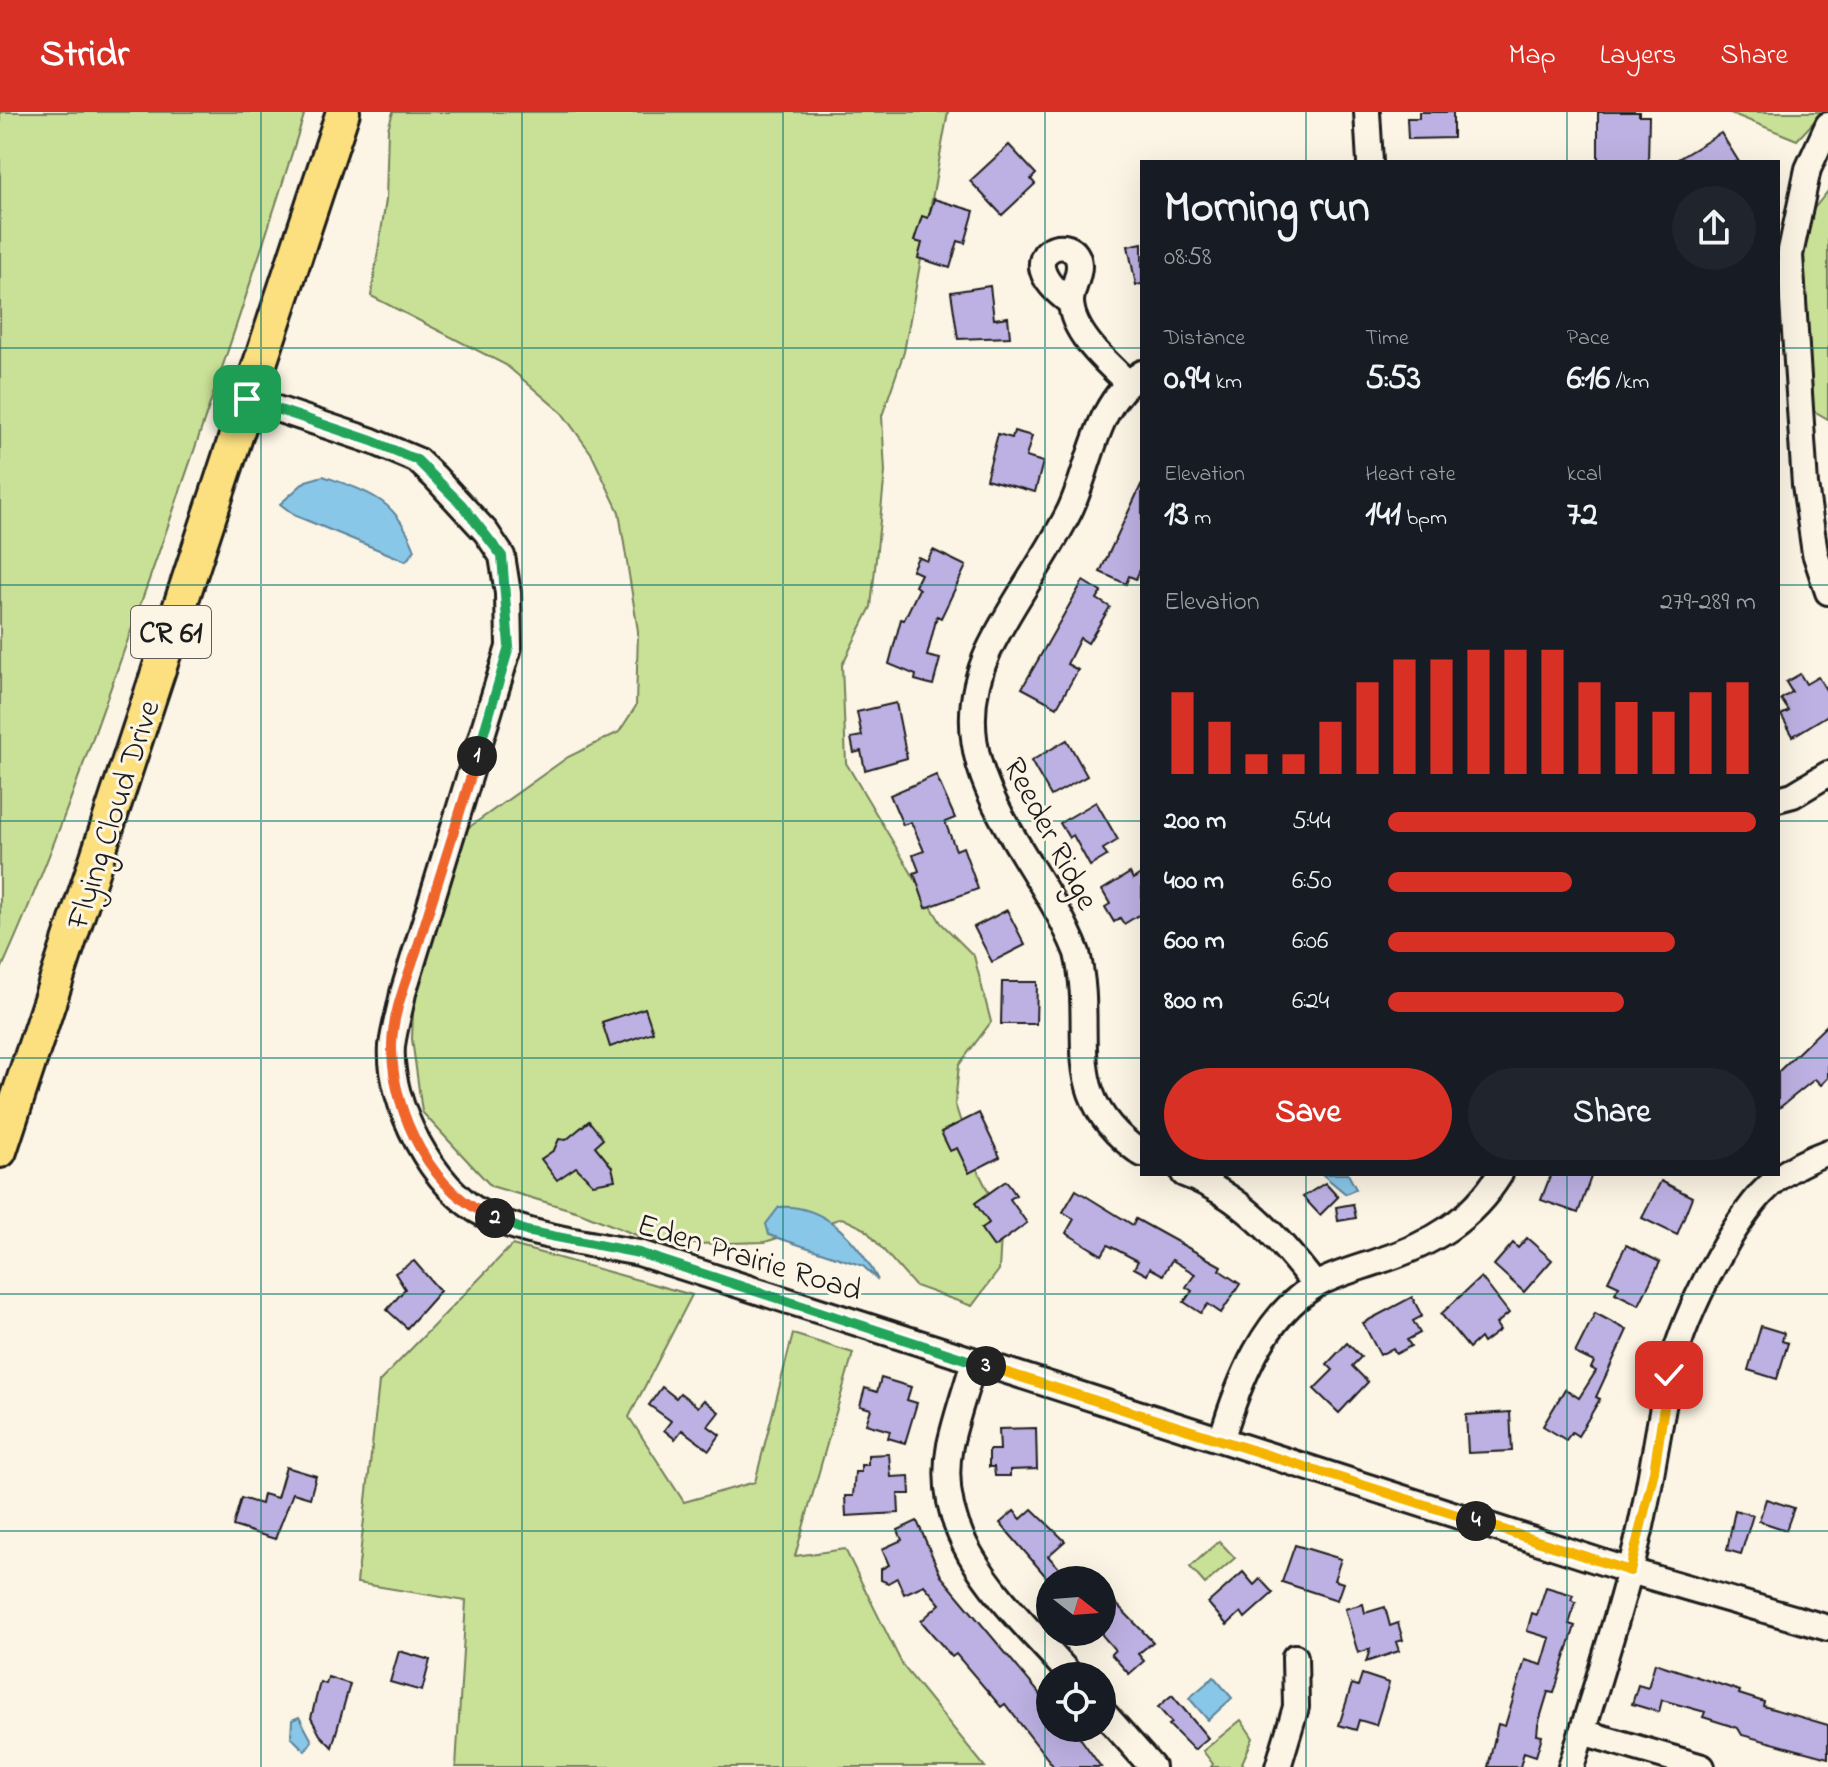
<!DOCTYPE html>
<meta charset="utf-8">
<style>
body{margin:0;font-family:"Indie Flower",sans-serif;background:#20242c;color:#f1f3f6;height:100vh;display:flex;flex-direction:column;font-size:30px;white-space:nowrap}
*{box-sizing:border-box;margin:0}
p{font-size:26px;color:#9ea1a6}
.icon{flex:none;width:44px;height:44px;fill:none;stroke:currentColor;stroke-width:2;stroke-linecap:round;stroke-linejoin:round}
.map{position:relative;flex:1;overflow:hidden}
.details{position:absolute;left:1140px;top:48px;width:640px;height:1016px;display:flex;flex-direction:column;background:#171b24;border-radius:0px;box-shadow:0 8px 32px #0002}
.details>*{flex:none}
.needle{width:52px;rotate:107deg}
.buttons{position:absolute;left:1036px;top:1454px;display:grid;gap:16px}
.buttons a{display:grid;place-items:center;width:80px;height:80px;border-radius:50%;background:#171b24;box-shadow:0 8px 32px #0002;font-size:40px}
.pin{position:absolute;display:grid;place-items:center;width:68px;height:68px;color:#fff;margin:-34px;border-radius:16px;box-shadow:0 4px 12px #0006}
.km{position:absolute;width:40px;height:40px;margin:-20px;border-radius:50%;background:#222;color:#fff;font-size:22px;line-height:40px;text-align:center}
.round{display:grid;place-items:center;flex:none;width:84px;height:84px;border-radius:42px;background:#20242c}
.summary{display:flex;align-items:center;justify-content:space-between;height:136px;padding:0 24px}
h1{font-size:44px;font-weight:700;line-height:60px}
.figures{display:grid;grid-template-columns:repeat(3,1fr);gap:12px;height:136px;padding:8px 24px}
.figures div{display:grid;align-content:center}
.figures b{font-size:34px;font-weight:700}
.figures small{font-size:22px;font-weight:400}
.figures p{font-size:22px}
.chart{height:224px;padding:16px 24px}
.chart p{display:flex;justify-content:space-between}
.chart svg{width:100%;height:144px;margin-top:8px;stroke:#d93025;stroke-width:6}
.cta{display:flex;gap:16px;margin-top:auto;padding:16px 24px}
.cta a{flex:1;height:92px;border-radius:48px;background:#d93025;color:#fff;font-size:32px;font-weight:700;line-height:92px;text-align:center}
.cta a+a{background:#20242c;color:#f1f3f6}
ul{padding:0 24px;list-style:none;font-size:26px}
li{display:grid;grid-template-columns:128px 96px 1fr;align-items:center;height:60px}
li i{height:20px;border-radius:10px;background:#d93025}
header{display:flex;align-items:center;gap:48px;box-sizing:border-box;height:112px;padding:0 40px;background:#d93025;color:#fff}
header strong{font-size:38px}
nav{display:flex;gap:44px;margin-inline-start:auto;font-size:28px}
.map>svg:first-child{display:block}
</style>
<header>
<strong>Stridr</strong>
<nav><a>Map</a><a>Layers</a><a>Share</a></nav>
</header>
<div class="map">
<svg width="1828" height="1655" viewBox="0 0 1828 1655">
<rect width="100%" height="100%" fill="#fcf5e5"/>
<filter id="ink" filterUnits="userSpaceOnUse"><feTurbulence type="fractalNoise" baseFrequency=".0125" numOctaves="2"/><feDisplacementMap in="SourceGraphic" scale="16" xChannelSelector="R" yChannelSelector="G"/><feConvolveMatrix kernelMatrix="1 2 1 2 8 2 1 2 1" color-interpolation-filters="sRGB"/></filter>
<g filter="url(#ink)">
<!-- green -->
<g fill="#c9e197" stroke="#727e5a" stroke-width="2">
<path d="M0,0H305C251,173 193,345 132,516C91,631 51,748 0,860Z"/>
<polygon points="393,0 948,0 904,240 882,304 885,360 871,495 842,553 846,651 941,811 974,844 991,910 959,953 955,992 974,1051 1002,1107 999,1158 972,1194 915,1174 865,1117 842,1106 765,1130 661,1133 579,1100 491,1074 422,1000 412,927 415,847 447,780 468,716 568,645 619,620 636,594 638,519 619,400 591,341 562,301 506,253 371,184 386,88 388,17"/>
<polygon points="1728,0 1823,0 1797,28"/>
<polygon points="1828,79 1828,307 1814,299 1795,252 1804,109"/>
<polygon points="512,1133 692,1183 629,1305 684,1390 755,1370 793,1222 853,1241 795,1444 845,1437 903,1554 985,1655 456,1655 466,1489 357,1471 379,1270"/>
<polygon points="1219,1429 1235,1446 1205,1472 1190,1455"/>
<polygon points="1241,1608 1253,1626 1242,1651 1246,1655 1211,1655 1213,1652 1203,1639"/>
</g>
<!-- water -->
<g fill="#89c7e9" stroke="#5d8397" stroke-width="2">
<path d="M323,364C371,381 396,387 415,438L406,449L296,404L280,392L306,369Z"/>
<polygon points="1322,1062 1348,1062 1356,1077 1346,1082"/>
<path d="M779,1095C826,1092 858,1130 878,1168L863,1154L769,1123L766,1112Z"/>
<polygon points="1214,1565 1232,1586 1208,1608 1189,1586"/>
<polygon points="299,1605 312,1629 305,1639 291,1625 292,1608"/>
</g>
<!-- building -->
<g fill="#bdb1e3" stroke="#1c1c1c" stroke-width="2">
<polygon points="1419,0 1453,0 1453,26 1408,27 1407,6 1419,6"/>
<polygon points="1598,0 1639,0 1639,4 1649,4 1648,50 1598,49"/>
<polygon points="1721,21 1739,50 1673,50"/>
<polygon points="1009,33 1036,62 1031,67 1035,72 1002,103 970,69"/>
<polygon points="934,87 974,99 965,131 958,129 950,156 918,146 922,131 914,129 922,104 928,106"/>
<polygon points="1142,131 1142,172 1136,173 1128,134"/>
<polygon points="990,174 994,207 1008,205 1010,225 958,227 951,180"/>
<polygon points="1014,319 1032,324 1026,345 1043,350 1035,380 986,367 998,322 1012,326"/>
<polygon points="1142,371 1142,453 1136,467 1129,464 1126,472 1100,460"/>
<polygon points="933,438 966,454 941,506 937,504 927,544 940,547 933,573 915,568 916,563 889,552 901,507 904,508 919,477 915,474 921,462 912,458 918,445 927,449"/>
<polygon points="1083,469 1101,480 1097,487 1110,495 1088,531 1080,526 1067,552 1078,558 1057,595 1022,576"/>
<polygon points="1800,562 1806,572 1818,565 1828,581 1828,603 1793,624 1781,603 1789,599 1781,587 1792,580 1786,570"/>
<polygon points="896,591 907,646 865,658 861,639 854,641 851,626 862,624 857,600"/>
<polygon points="1067,628 1087,664 1051,684 1031,649"/>
<polygon points="936,663 955,706 945,710 956,738 963,735 978,777 926,796 914,761 919,759 913,743 924,739 911,710 903,713 890,683"/>
<polygon points="1096,690 1118,728 1103,737 1107,744 1090,754 1073,723 1069,726 1060,711"/>
<polygon points="1130,761 1133,767 1142,761 1142,801 1124,812 1120,806 1114,810 1105,795 1110,792 1102,778"/>
<polygon points="1007,798 1025,833 992,850 974,815"/>
<polygon points="1002,870 1037,870 1036,912 1001,912"/>
<polygon points="645,896 653,920 610,935 602,910"/>
<polygon points="1828,912 1828,966 1821,973 1815,967 1778,997 1778,960"/>
<polygon points="979,1001 1000,1045 969,1061 957,1036 950,1039 941,1020"/>
<polygon points="589,1009 603,1027 595,1034 612,1055 615,1068 593,1072 576,1055 557,1068 541,1047 554,1038 559,1027 566,1028"/>
<polygon points="1551,1062 1592,1062 1578,1101 1541,1088"/>
<polygon points="1006,1069 1016,1083 1010,1087 1027,1111 994,1135 981,1117 989,1111 975,1091"/>
<polygon points="1661,1069 1692,1085 1677,1123 1642,1106"/>
<polygon points="1325,1071 1338,1085 1320,1103 1303,1085"/>
<polygon points="1076,1078 1133,1113 1136,1107 1221,1154 1219,1158 1240,1172 1221,1201 1208,1192 1201,1201 1184,1190 1192,1179 1186,1175 1195,1162 1172,1148 1163,1163 1150,1156 1147,1163 1134,1156 1138,1149 1108,1133 1102,1143 1066,1121 1074,1107 1063,1100"/>
<polygon points="1353,1092 1356,1106 1338,1109 1336,1095"/>
<polygon points="1527,1126 1552,1148 1524,1180 1494,1153 1513,1131 1518,1136"/>
<polygon points="1626,1133 1660,1150 1639,1193 1615,1181 1619,1174 1608,1169"/>
<polygon points="414,1149 440,1179 407,1216 387,1198 405,1177 395,1161"/>
<polygon points="1481,1165 1509,1201 1496,1212 1500,1218 1483,1231 1480,1226 1469,1236 1441,1202"/>
<polygon points="1412,1185 1422,1204 1413,1209 1420,1221 1407,1228 1411,1234 1396,1242 1393,1236 1380,1243 1363,1211"/>
<polygon points="1595,1201 1627,1218 1596,1285 1600,1287 1578,1324 1572,1320 1566,1328 1543,1314 1565,1277 1579,1286 1596,1259 1591,1256 1594,1250 1575,1241"/>
<polygon points="1761,1214 1784,1221 1782,1229 1788,1231 1777,1267 1748,1258"/>
<polygon points="1347,1231 1361,1245 1352,1254 1368,1270 1339,1301 1314,1277 1333,1258 1327,1252"/>
<polygon points="881,1266 911,1275 907,1288 917,1291 905,1331 888,1326 890,1319 866,1312 871,1297 860,1294 865,1276 877,1280"/>
<polygon points="662,1275 676,1286 680,1281 698,1295 704,1288 719,1300 708,1314 720,1323 709,1338 682,1318 675,1327 664,1318 671,1309 649,1293"/>
<polygon points="1510,1300 1512,1339 1468,1341 1466,1303"/>
<polygon points="1036,1316 1037,1357 1010,1358 1010,1364 995,1364 994,1355 989,1355 989,1338 1000,1338 999,1317"/>
<polygon points="889,1342 891,1365 909,1364 910,1382 898,1382 899,1401 846,1404 845,1384 853,1384 855,1360 861,1360 861,1353 868,1353 868,1343"/>
<polygon points="286,1355 316,1364 310,1386 293,1381 275,1427 233,1414 241,1386 261,1392 263,1382 277,1386"/>
<polygon points="1766,1387 1794,1396 1786,1418 1759,1409"/>
<polygon points="1032,1397 1065,1429 1048,1444 1066,1464 1079,1452 1094,1468 1049,1468 1000,1411 1014,1399 1021,1407"/>
<polygon points="1735,1398 1753,1403 1741,1442 1727,1438"/>
<polygon points="917,1409 941,1464 1050,1594 1050,1616 1073,1616 1101,1655 1054,1655 1005,1592 1001,1595 956,1542 952,1545 921,1509 940,1492 924,1473 904,1482 897,1466 888,1471 881,1468 881,1457 889,1453 882,1437 902,1428 898,1418"/>
<polygon points="1295,1433 1341,1447 1334,1468 1343,1471 1337,1488 1282,1470"/>
<polygon points="1243,1460 1254,1473 1260,1467 1273,1481 1245,1506 1241,1500 1227,1513 1208,1491"/>
<polygon points="1546,1475 1573,1483 1571,1488 1576,1490 1569,1512 1575,1514 1554,1581 1548,1580 1538,1613 1537,1623 1542,1624 1536,1644 1524,1640 1520,1655 1488,1655 1498,1612 1505,1614 1525,1548 1542,1553 1550,1526 1527,1519 1532,1501 1537,1503"/>
<polygon points="1102,1477 1153,1530 1138,1542 1144,1549 1129,1562 1111,1542 1115,1538 1102,1523"/>
<polygon points="1363,1492 1365,1501 1385,1495 1390,1514 1398,1511 1403,1528 1396,1530 1399,1539 1366,1550 1370,1537 1358,1541 1345,1497"/>
<polygon points="399,1539 430,1548 422,1579 390,1570"/>
<polygon points="1655,1551 1740,1579 1739,1582 1764,1590 1763,1594 1828,1613 1828,1646 1742,1623 1738,1616 1703,1605 1705,1600 1662,1588 1659,1600 1632,1592 1638,1573 1648,1576"/>
<polygon points="1362,1562 1389,1571 1376,1613 1359,1608 1356,1618 1339,1613 1352,1572 1358,1574"/>
<polygon points="328,1565 350,1572 332,1635 320,1623 311,1606 320,1570 326,1572"/>
<polygon points="1172,1583 1208,1626 1194,1638 1169,1613 1172,1611 1158,1595"/>
</g>
<g fill="none" stroke-linecap="round" stroke-linejoin="round">
<defs>
<g id="minor">
<polyline points="1367,0 1370,50"/>
<polyline points="1828,13 1808,57 1790,143 1805,373 1815,441 1828,480"/>
<path d="M1071,191C1001,141 1079,114 1079,154C1079,166 1071,178 1071,190C1072,221 1107,251 1127,270"/>
<path d="M1142,261C1095,291 1092,351 1070,398C1046,447 1011,491 988,540C934,659 1037,738 1077,841C1097,925 1056,982 1142,1042"/>
<path d="M247,287L372,329L417,348L435,365L486,420L502,444L508,481L509,535L403,881C400,898 394,917 392,934C388,991 434,1078 485,1103C533,1125 587,1131 639,1141L1630,1459L1828,1516"/>
<polyline points="1778,687 1793,683 1828,662"/>
<path d="M1184,1062C1241,1083 1279,1126 1315,1173"/>
<path d="M974,1250C966,1277 956,1305 950,1333C931,1432 1013,1497 1071,1564"/>
<path d="M1222,1326C1238,1271 1264,1204 1316,1173C1335,1162 1359,1156 1379,1149C1430,1133 1472,1108 1500,1062"/>
<polyline points="1102,1599 1152,1655"/>
<polyline points="1582,1620 1702,1655"/>
<polyline points="1278,1655 1296,1595 1295,1545"/>
<path d="M1571,1655C1595,1580 1619,1504 1638,1427C1651,1374 1657,1319 1669,1266C1681,1209 1724,1125 1761,1082C1779,1062 1803,1049 1828,1040"/>
</g>
<polyline id="major" points="0,1039 343,0"/>
</defs>
<!-- minor casing -->
<use href="#minor" stroke="#1c1c1c" stroke-width="30"/>
<!-- major casing -->
<use href="#major" stroke="#1c1c1c" stroke-width="38"/>
<!-- minor -->
<use href="#minor" stroke="#fcf5e5" stroke-width="24"/>
<!-- major -->
<use href="#major" stroke="#fce080" stroke-width="32"/>
</g>
</g>
<g fill="none" stroke-linecap="round" stroke-linejoin="round" filter="url(#ink)">
<defs>
<polyline id="split-1" points="247,287 372,329 417,348 462,393 502,444 509,535 477,644"/>
<path id="split-2" d="M477,644C458,708 437,772 417,837C407,867 391,905 392,937C393,1002 432,1082 495,1106"/>
<polyline id="split-3" points="495,1106 526,1119 639,1141 986,1254"/>
<polyline id="split-4" points="986,1254 1476,1409"/>
<polyline id="split-5" points="1476,1409 1630,1459 1654,1359 1669,1263"/>
</defs>
<!-- split-1 casing -->
<use href="#split-1" stroke="#fff" stroke-width="16"/>
<!-- split-2 casing -->
<use href="#split-2" stroke="#fff" stroke-width="16"/>
<!-- split-3 casing -->
<use href="#split-3" stroke="#fff" stroke-width="16"/>
<!-- split-4 casing -->
<use href="#split-4" stroke="#fff" stroke-width="16"/>
<!-- split-5 casing -->
<use href="#split-5" stroke="#fff" stroke-width="16"/>
<!-- split-1 -->
<use href="#split-1" stroke="#22a559" stroke-width="10"/>
<!-- split-2 -->
<use href="#split-2" stroke="#f0652b" stroke-width="10"/>
<!-- split-3 -->
<use href="#split-3" stroke="#22a559" stroke-width="10"/>
<!-- split-4 -->
<use href="#split-4" stroke="#f5b400" stroke-width="10"/>
<!-- split-5 -->
<use href="#split-5" stroke="#f5b400" stroke-width="10"/>
</g>
<!-- grid -->
<path fill="none" stroke="#0f766e" stroke-width="2" stroke-opacity="0.55" d="M261,0V1655M522,0V1655M783,0V1655M1045,0V1655M1306,0V50M1567,0V50M0,236H1142M1778,236H1828M0,473H1142M1778,473H1828M0,709H1142M1778,709H1828M0,946H1142M1778,946H1828M1306,1062V1655M1567,1062V1655M0,1182H1828M0,1419H1828"/>
<g text-anchor="middle" stroke-width="6" stroke-linejoin="round" paint-order="stroke">
<!-- shield labels -->
<rect fill="#fcf5e5" stroke="#5f5d58" stroke-width="2" x="131" y="494" width="80" height="52" rx="6"/>
<g font-size="30" font-weight="bold" fill="#1c1c1c">
<text x="171" y="530">CR 61</text>
</g>
<!-- street labels -->
<g font-size="32" fill="#1c1c1c" stroke="#fcf5e5">
<text transform="translate(112 702) rotate(-72)" y="11">Flying Cloud Drive</text>
<text transform="translate(1052 721) rotate(62)" y="11">Reeder Ridge</text>
<text transform="translate(750 1144) rotate(17)" y="11">Eden Prairie Road</text>
</g>
</g>
</svg>
<div class="buttons">
<a><svg class="needle" viewBox="-14 -14 28 28"><path d="M0-13l5 13h-10z" fill="#e53935"/><path d="M0 13l5-13h-10z" fill="#9ea1a6"/></svg></a>
<a><svg class="icon" aria-label="locate" viewBox="0 0 24 24"><circle cx="12" cy="12" r="6"/><path d="M12 2v4M12 18v4M2 12h4M18 12h4"/></svg></a>
</div>
<div class="pin" style="left:247px;top:287px;background:#1e9e55"><svg class="icon" aria-label="arrive" viewBox="0 0 24 24"><path d="M6 21V4h12l-3 4 3 4H6"/></svg></div>
<div class="pin" style="left:1669px;top:1263px;background:#d93025"><svg class="icon" aria-label="check" viewBox="0 0 24 24"><path d="M5 12l5 5 9-10"/></svg></div>
<b class="km" style="left:477px;top:644px">1</b>
<b class="km" style="left:495px;top:1106px">2</b>
<b class="km" style="left:986px;top:1254px">3</b>
<b class="km" style="left:1476px;top:1409px">4</b>
<section class="details">
<div class="summary"><div><h1>Morning run</h1><p>08:58</p></div><a class="round"><svg class="icon" aria-label="share" viewBox="0 0 24 24"><path d="M12 15V3M7 8l5-5 5 5M5 13v7h14v-7"/></svg></a></div>
<div class="figures">
<div><p>Distance</p><b>0.94<small> km</small></b></div>
<div><p>Time</p><b>5:53</b></div>
<div><p>Pace</p><b>6:16<small> /km</small></b></div>
</div>
<div class="figures">
<div><p>Elevation</p><b>13<small> m</small></b></div>
<div><p>Heart rate</p><b>141<small> bpm</small></b></div>
<div><p>kcal</p><b>72</b></div>
</div>
<div class="chart"><p><span>Elevation</span>279–289 m</p>
<svg viewBox="0 0 160 44" preserveAspectRatio="none"><path d="M5 44V19M15 44V28M25 44V38M35 44V38M45 44V28M55 44V16M65 44V9M75 44V9M85 44V6M95 44V6M105 44V6M115 44V16M125 44V22M135 44V25M145 44V19M155 44V16"/></svg>
</div>
<ul>
<li><b>200 m</b>5:44<i style="width:100%"></i></li>
<li><b>400 m</b>6:50<i style="width:50%"></i></li>
<li><b>600 m</b>6:06<i style="width:78%"></i></li>
<li><b>800 m</b>6:24<i style="width:64%"></i></li>
</ul>
<div class="cta"><a>Save</a><a>Share</a></div>
</section>
</div>
